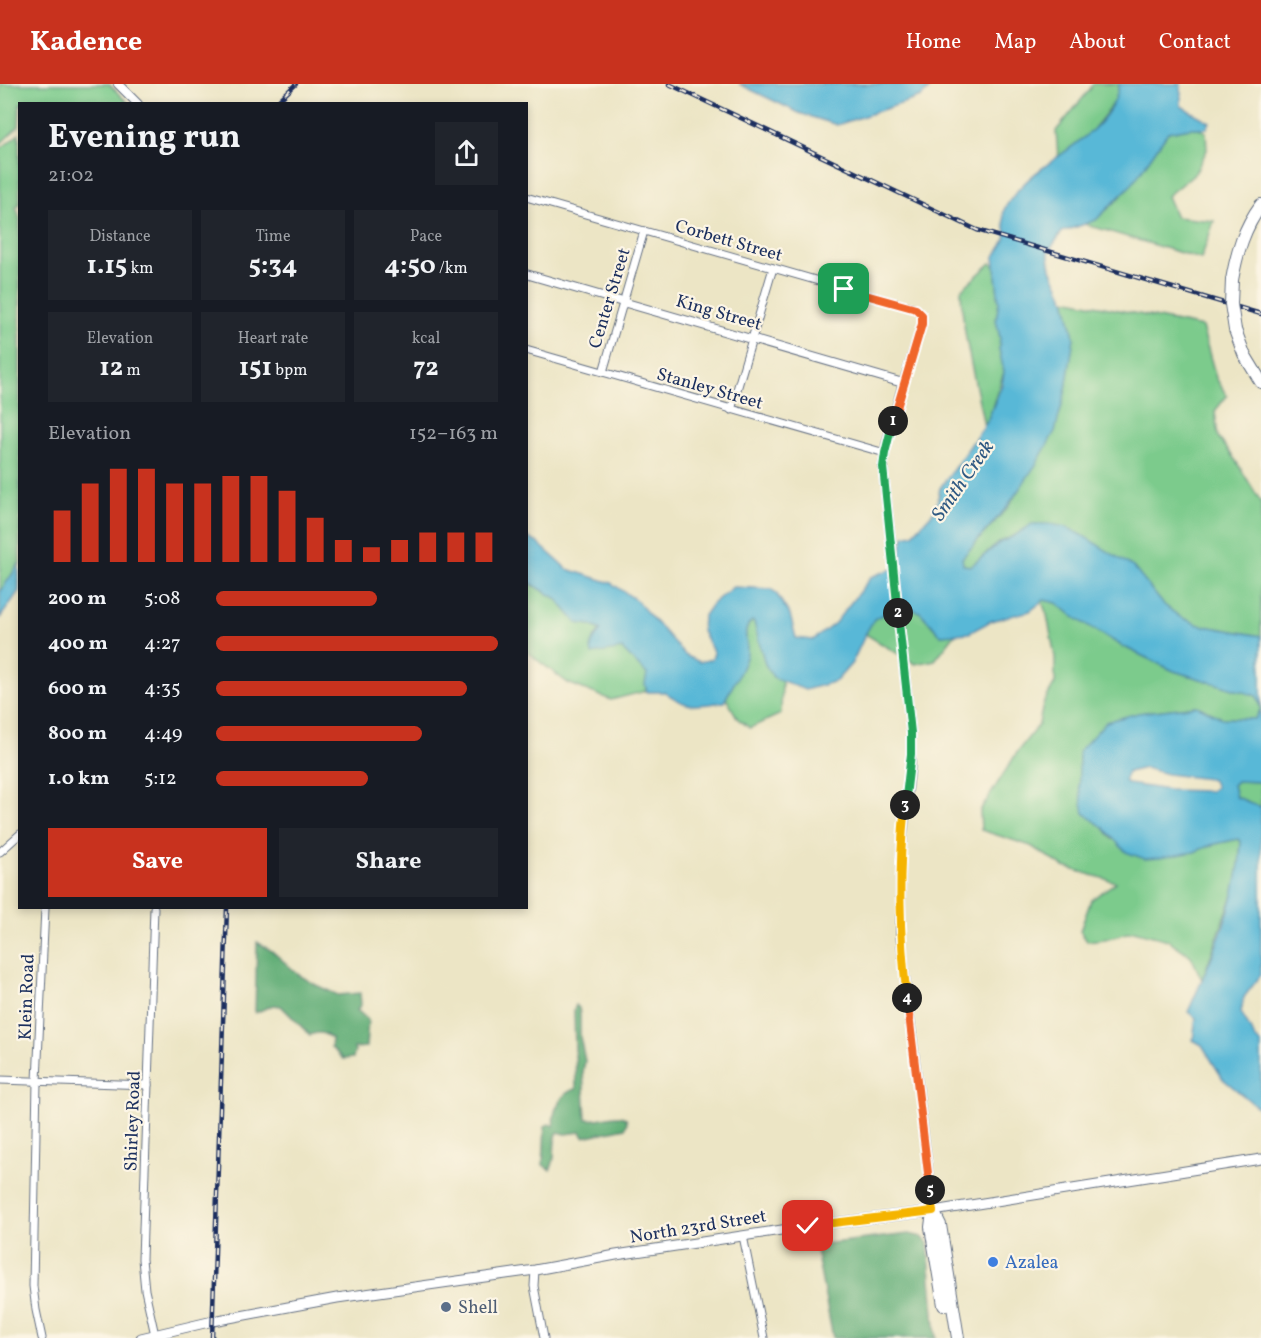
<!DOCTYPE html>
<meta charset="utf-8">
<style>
body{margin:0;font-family:Vollkorn,serif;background:#20242c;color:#f1f3f6;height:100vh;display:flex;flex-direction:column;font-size:22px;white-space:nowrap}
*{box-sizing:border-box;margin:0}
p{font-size:20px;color:#9ea1a6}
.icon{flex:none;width:33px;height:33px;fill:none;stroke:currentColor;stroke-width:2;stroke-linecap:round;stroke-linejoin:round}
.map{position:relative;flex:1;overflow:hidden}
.details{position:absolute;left:18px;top:18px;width:510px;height:807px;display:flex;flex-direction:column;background:#171b24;border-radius:0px;box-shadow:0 3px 9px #0003}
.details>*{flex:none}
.pin{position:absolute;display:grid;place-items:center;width:51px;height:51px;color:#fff;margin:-26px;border-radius:12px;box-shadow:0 3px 9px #0006}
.km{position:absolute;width:30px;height:30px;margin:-15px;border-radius:50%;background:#222;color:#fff;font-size:16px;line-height:30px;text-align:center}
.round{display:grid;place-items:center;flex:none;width:63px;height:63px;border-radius:0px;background:#20242c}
.overview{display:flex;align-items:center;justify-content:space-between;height:102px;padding:0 30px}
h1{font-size:33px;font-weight:700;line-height:45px}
.metrics{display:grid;grid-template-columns:repeat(3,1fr);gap:9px;height:102px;padding:6px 30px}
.metrics div{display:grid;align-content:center;border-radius:0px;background:#20242c;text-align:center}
.metrics b{font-size:26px;font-weight:700}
.metrics small{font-size:16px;font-weight:400}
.metrics p{font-size:16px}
.chart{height:168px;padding:12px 30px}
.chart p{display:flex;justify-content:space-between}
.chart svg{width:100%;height:108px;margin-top:6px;stroke:#c8321e;stroke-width:6}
.button{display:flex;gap:12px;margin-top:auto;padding:12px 30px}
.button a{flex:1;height:69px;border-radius:0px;background:#c8321e;color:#fff;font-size:24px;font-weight:700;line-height:69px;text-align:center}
.button a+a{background:#20242c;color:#f1f3f6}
ul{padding:0 30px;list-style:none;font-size:20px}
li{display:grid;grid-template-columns:96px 72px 1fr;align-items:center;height:45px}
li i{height:15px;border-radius:8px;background:#c8321e}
header{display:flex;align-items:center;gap:36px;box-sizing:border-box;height:84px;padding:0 30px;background:#c8321e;color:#fff}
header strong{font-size:28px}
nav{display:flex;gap:33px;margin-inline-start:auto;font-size:21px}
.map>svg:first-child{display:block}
</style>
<header>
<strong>Kadence</strong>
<nav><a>Home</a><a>Map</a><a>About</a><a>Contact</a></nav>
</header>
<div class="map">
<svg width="1261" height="1254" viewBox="0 0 1261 1254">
<rect width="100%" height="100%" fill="#fcf5e5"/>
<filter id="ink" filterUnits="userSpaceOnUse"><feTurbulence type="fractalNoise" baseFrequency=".0167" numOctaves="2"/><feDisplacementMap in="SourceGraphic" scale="12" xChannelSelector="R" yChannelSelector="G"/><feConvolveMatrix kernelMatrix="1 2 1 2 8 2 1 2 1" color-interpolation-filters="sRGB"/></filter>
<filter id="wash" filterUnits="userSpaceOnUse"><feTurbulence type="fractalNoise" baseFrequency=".008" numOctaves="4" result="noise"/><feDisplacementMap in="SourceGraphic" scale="24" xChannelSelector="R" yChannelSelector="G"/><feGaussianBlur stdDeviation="1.35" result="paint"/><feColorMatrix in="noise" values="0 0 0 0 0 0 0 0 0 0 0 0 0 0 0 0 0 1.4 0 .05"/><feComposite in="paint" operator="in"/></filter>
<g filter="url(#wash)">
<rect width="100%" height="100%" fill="#ece5c5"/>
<!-- green -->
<g fill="#7bcb8c" stroke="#4b7d75" stroke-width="1.5">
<polygon points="0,0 109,0 128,19 20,20 19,42 0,60"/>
<polygon points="1092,0 1119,0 1117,15 1089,51 1058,73 1056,47 1091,4"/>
<path d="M1190,44H1199L1206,48L1207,66L1195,89L1167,112L1176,133L1214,137L1201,175L1084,140C1117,128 1148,77 1168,48Z"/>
<polygon points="19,50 20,119 16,123 20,135 20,480 0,508 0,65"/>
<path d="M991,179L995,182L999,219L996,235L1000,254L999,265L1004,288L987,338L984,343C976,297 962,252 961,206Z"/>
<polygon points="1065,215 1202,243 1216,294 1227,312 1215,327 1218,353 1236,377 1261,418 1261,552 1199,541 1180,533 1163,520 1133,483 1033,440 1014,452 1000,458 971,482 963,481 962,474 1008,423 1055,347 1066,305 1074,253"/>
<polygon points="526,497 556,514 577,539 591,541 601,546 594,554 622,565 647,590 646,607 611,616 568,599 527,568"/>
<polygon points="895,512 911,525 920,528 938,549 941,551 956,549 935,576 915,580 867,551 866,549 874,535 888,528 890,519"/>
<polygon points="1044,516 1057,519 1074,533 1122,562 1174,587 1257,612 1261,625 1255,635 1222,634 1197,622 1138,629 1084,729 1104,744 1112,755 1194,768 1211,761 1238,755 1241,757 1239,785 1234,808 1202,896 1191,872 1168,856 1134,847 1105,855 1087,857 1080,847 1091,816 1116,798 1064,783 1031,762 981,746 980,727 1018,667 1039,640 1043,620 1055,599 1055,573 1047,531 1042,518"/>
<path d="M752,537L754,538L765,580L773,593L782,596L781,630L750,644L738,635L726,614C733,601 741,588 746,574C750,560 740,548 752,537Z"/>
<polygon points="1237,697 1261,698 1261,723 1236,713 1233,701"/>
</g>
<!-- forest -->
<g fill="#64af78" stroke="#406f6b" stroke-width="1.5">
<path d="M257,858L272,867L299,891L316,901L338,911L360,909L361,921L357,926L368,936L366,963L354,964L355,968L353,974L343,975L331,963L332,955C325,949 319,947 310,951L281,922L273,921L255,929Z"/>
<path d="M576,921L579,924L580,930V953L585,977L583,988L586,1035C599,1038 614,1028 626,1034L627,1038L625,1044L584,1053L581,1048L566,1050L558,1048C551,1060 558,1074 550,1086L543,1081L545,1042L549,1040L554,1042C551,1028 562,1007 576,1005L574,926Z"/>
<polygon points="909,1150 922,1153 928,1159 936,1254 833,1254 815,1161"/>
</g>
<!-- water -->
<g fill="#59b8d7" stroke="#3a749a" stroke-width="1.5" fill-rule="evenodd">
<polygon points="739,0 934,0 921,13 837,41 799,29"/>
<path d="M1119,0H1181V22L1210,38L1207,44H1190L1168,48L1133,99L1096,136L1062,148L1048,168L1051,185L1065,215L1074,253L1066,305L1055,347L1037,379L1007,423L962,474L963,481L971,482L1001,458L1014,452L1032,440H1050L1066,443L1082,451L1133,483L1163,520L1180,533L1199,541L1261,552V624L1257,612L1174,587L1122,562L1074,533L1057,519L1044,516L1030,527L991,537L969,549L941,551L920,528L911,525L895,512L890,519L888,528L874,535L866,549L852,579L836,597L805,606L773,593L765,580L754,538L752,537C741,546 748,557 747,569C745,583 730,605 724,618C697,621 688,626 665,608H647L645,600L647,590L622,565L592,570C589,559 595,554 601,546L591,541L577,539L556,514L527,497V453L538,459L567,485L611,499L636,516L686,572L700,578L712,575L714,569L702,547L703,533L712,520L733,503L771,505L776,509L790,531L796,554L813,556L835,539L871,493L897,483L904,452L913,450L936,425L940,404L987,338L1002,300L1004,288L999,265L1000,254L996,235L999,219L994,173C999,166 1006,158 1006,149C1005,142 1002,133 1004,126C1006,121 1011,115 1014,111C1044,71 1112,53 1119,0Z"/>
<polygon points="19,480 19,507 0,534 0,508"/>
<path d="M1197,622L1222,634L1255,635L1261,625V698L1237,697L1233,701L1236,713L1261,723V891L1244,913L1241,928L1255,954L1261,959V1026L1223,995L1202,961L1193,956L1196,934L1188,928C1212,873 1239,817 1241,757L1238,755L1211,761L1194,768L1159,774L1145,775L1126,768L1104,744L1084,729L1079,702V667L1106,638L1138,629ZM1145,684L1167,690L1209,695L1213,697L1216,703L1210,707L1169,706L1129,700L1124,697L1128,688Z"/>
</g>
</g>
<g filter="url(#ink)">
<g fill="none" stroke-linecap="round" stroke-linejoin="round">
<defs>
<g id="minor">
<polyline points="526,113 916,225 922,231 922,240 903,299"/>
<polyline points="526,266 885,369"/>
<polyline points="603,288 644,147"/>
<polyline points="731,326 773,184"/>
<polyline points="0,768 20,750"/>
<polyline points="154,824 142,1175 145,1206 155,1251"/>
<polyline points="0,996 148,1001"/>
<polyline points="743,1152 764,1254"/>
<polyline points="535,1186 534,1202 544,1254"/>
<polyline points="42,1254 36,1226 33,1202 37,997 45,824"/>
</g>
<g id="tertiary">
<polyline points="118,0 138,20"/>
<polyline points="526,190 903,299 886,361 883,383 911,649 911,679 901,769 900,850 933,1127"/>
</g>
<polyline id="secondary" points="141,1254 213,1237 337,1214 535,1186 616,1171 808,1142 933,1127 1261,1075"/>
<g id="motorway">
<path d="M1232,196C1237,168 1244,144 1261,121"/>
<polyline points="1235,246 1244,270 1261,298"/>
<polyline points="933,1127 940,1141 958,1254"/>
<polyline points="933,1128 931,1143 944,1221"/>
</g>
</defs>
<!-- minor casing -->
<use href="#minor" stroke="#646f82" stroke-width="9"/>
<!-- tertiary casing -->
<use href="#tertiary" stroke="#646f82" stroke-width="10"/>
<!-- secondary casing -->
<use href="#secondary" stroke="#646f82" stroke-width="11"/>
<!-- motorway casing -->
<use href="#motorway" stroke="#646f82" stroke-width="14"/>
<!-- minor -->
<use href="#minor" stroke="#fff" stroke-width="7"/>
<!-- tertiary -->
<use href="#tertiary" stroke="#fff" stroke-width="8"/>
<!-- secondary -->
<use href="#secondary" stroke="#fff" stroke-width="9"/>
<!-- motorway -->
<use href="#motorway" stroke="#fff" stroke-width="12"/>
<defs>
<g id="rail">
<polyline points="669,0 977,146 1261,230"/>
<polyline points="275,20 296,0"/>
<polyline points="212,1254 227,824"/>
</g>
</defs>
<!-- rail casing -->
<use href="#rail" stroke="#1b2f5e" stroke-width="4.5"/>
<!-- rail -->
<use href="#rail" stroke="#fcf5e5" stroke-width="2" stroke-dasharray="7" stroke-linecap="butt"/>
<defs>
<polyline id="motorway-bridge" points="1232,196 1231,220 1235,246"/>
</defs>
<!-- motorway-bridge casing -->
<use href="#motorway-bridge" stroke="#646f82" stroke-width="14" stroke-linecap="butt"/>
<!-- motorway-bridge -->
<use href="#motorway-bridge" stroke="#fff" stroke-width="12"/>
</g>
</g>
<g fill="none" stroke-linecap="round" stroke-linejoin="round" filter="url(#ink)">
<defs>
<polyline id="split-1" points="844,205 916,225 922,231 922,240 893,337"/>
<polyline id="split-2" points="893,337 885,369 883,383 898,529"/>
<polyline id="split-3" points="898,529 911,649 911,670 905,721"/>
<path id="split-4" d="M905,721C898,786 899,849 907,914"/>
<polyline id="split-5" points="907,914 930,1106"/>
<polyline id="split-6" points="808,1142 933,1127 930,1106"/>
</defs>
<!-- split-1 casing -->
<use href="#split-1" stroke="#fff" stroke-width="12"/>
<!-- split-2 casing -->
<use href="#split-2" stroke="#fff" stroke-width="12"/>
<!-- split-3 casing -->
<use href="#split-3" stroke="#fff" stroke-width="12"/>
<!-- split-4 casing -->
<use href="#split-4" stroke="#fff" stroke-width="12"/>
<!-- split-5 casing -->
<use href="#split-5" stroke="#fff" stroke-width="12"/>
<!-- split-6 casing -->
<use href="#split-6" stroke="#fff" stroke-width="12"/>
<!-- split-1 -->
<use href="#split-1" stroke="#f0652b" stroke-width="8"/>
<!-- split-2 -->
<use href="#split-2" stroke="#22a559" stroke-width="8"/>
<!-- split-3 -->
<use href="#split-3" stroke="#22a559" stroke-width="8"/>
<!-- split-4 -->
<use href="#split-4" stroke="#f5b400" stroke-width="8"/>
<!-- split-5 -->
<use href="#split-5" stroke="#f0652b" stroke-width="8"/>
<!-- split-6 -->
<use href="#split-6" stroke="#f5b400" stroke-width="8"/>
</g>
<!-- markers -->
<circle fill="#3f7fe0" stroke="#fcf5e5" stroke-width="2" cx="993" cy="1178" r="6"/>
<circle fill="#5c6f8a" stroke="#fcf5e5" stroke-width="2" cx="446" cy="1223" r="6"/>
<g text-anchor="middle" stroke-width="4.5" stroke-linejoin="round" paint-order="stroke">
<!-- street labels -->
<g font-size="18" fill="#1b2f5e" stroke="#fcf5e5">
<text transform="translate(729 156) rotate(16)" y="6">Corbett Street</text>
<text transform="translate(609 214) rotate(-73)" y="6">Center Street</text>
<text transform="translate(719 228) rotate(16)" y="6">King Street</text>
<text transform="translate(710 304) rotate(16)" y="6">Stanley Street</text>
<text transform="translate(26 913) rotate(-88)" y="6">Klein Road</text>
<text transform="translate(132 1037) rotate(-88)" y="6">Shirley Road</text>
<text transform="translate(698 1142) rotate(-9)" y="6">North 23rd Street</text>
</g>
<!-- shop labels -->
<g font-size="18" fill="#366cbe" stroke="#fcf5e5" text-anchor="start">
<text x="1005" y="1184">Azalea</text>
</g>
<!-- service labels -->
<g font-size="18" fill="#4e5e75" stroke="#fcf5e5" text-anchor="start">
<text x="458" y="1229">Shell</text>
</g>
<!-- water labels -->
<g font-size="20" font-style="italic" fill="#2e5882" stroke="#fcf5e5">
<text transform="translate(962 396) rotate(-55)" y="7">Smith Creek</text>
</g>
</g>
</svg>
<div class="pin" style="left:844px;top:205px;background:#1e9e55"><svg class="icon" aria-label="arrive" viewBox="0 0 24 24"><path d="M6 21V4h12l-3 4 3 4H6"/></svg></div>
<div class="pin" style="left:808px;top:1142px;background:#d93025"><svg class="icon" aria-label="check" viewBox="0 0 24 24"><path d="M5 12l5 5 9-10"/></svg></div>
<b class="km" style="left:893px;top:337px">1</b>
<b class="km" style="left:898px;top:529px">2</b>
<b class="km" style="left:905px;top:721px">3</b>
<b class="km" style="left:907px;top:914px">4</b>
<b class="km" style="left:930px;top:1106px">5</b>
<section class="details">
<div class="overview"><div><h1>Evening run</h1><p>21:02</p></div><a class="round"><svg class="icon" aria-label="share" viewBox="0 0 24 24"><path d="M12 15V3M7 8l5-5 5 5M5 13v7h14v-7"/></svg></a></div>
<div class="metrics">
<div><p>Distance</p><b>1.15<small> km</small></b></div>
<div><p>Time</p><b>5:34</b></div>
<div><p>Pace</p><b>4:50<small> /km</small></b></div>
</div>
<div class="metrics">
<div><p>Elevation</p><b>12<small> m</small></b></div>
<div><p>Heart rate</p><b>151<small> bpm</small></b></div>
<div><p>kcal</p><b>72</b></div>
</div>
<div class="chart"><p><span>Elevation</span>152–163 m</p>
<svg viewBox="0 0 160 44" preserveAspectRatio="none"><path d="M5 44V23M15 44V12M25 44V6M35 44V6M45 44V12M55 44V12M65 44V9M75 44V9M85 44V15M95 44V26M105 44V35M115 44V38M125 44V35M135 44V32M145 44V32M155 44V32"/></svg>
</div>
<ul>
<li><b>200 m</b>5:08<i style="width:57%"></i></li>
<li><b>400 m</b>4:27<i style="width:100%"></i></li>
<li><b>600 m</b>4:35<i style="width:89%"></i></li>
<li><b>800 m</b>4:49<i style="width:73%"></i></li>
<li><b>1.0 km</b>5:12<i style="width:54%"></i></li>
</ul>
<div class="button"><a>Save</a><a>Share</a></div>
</section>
</div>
